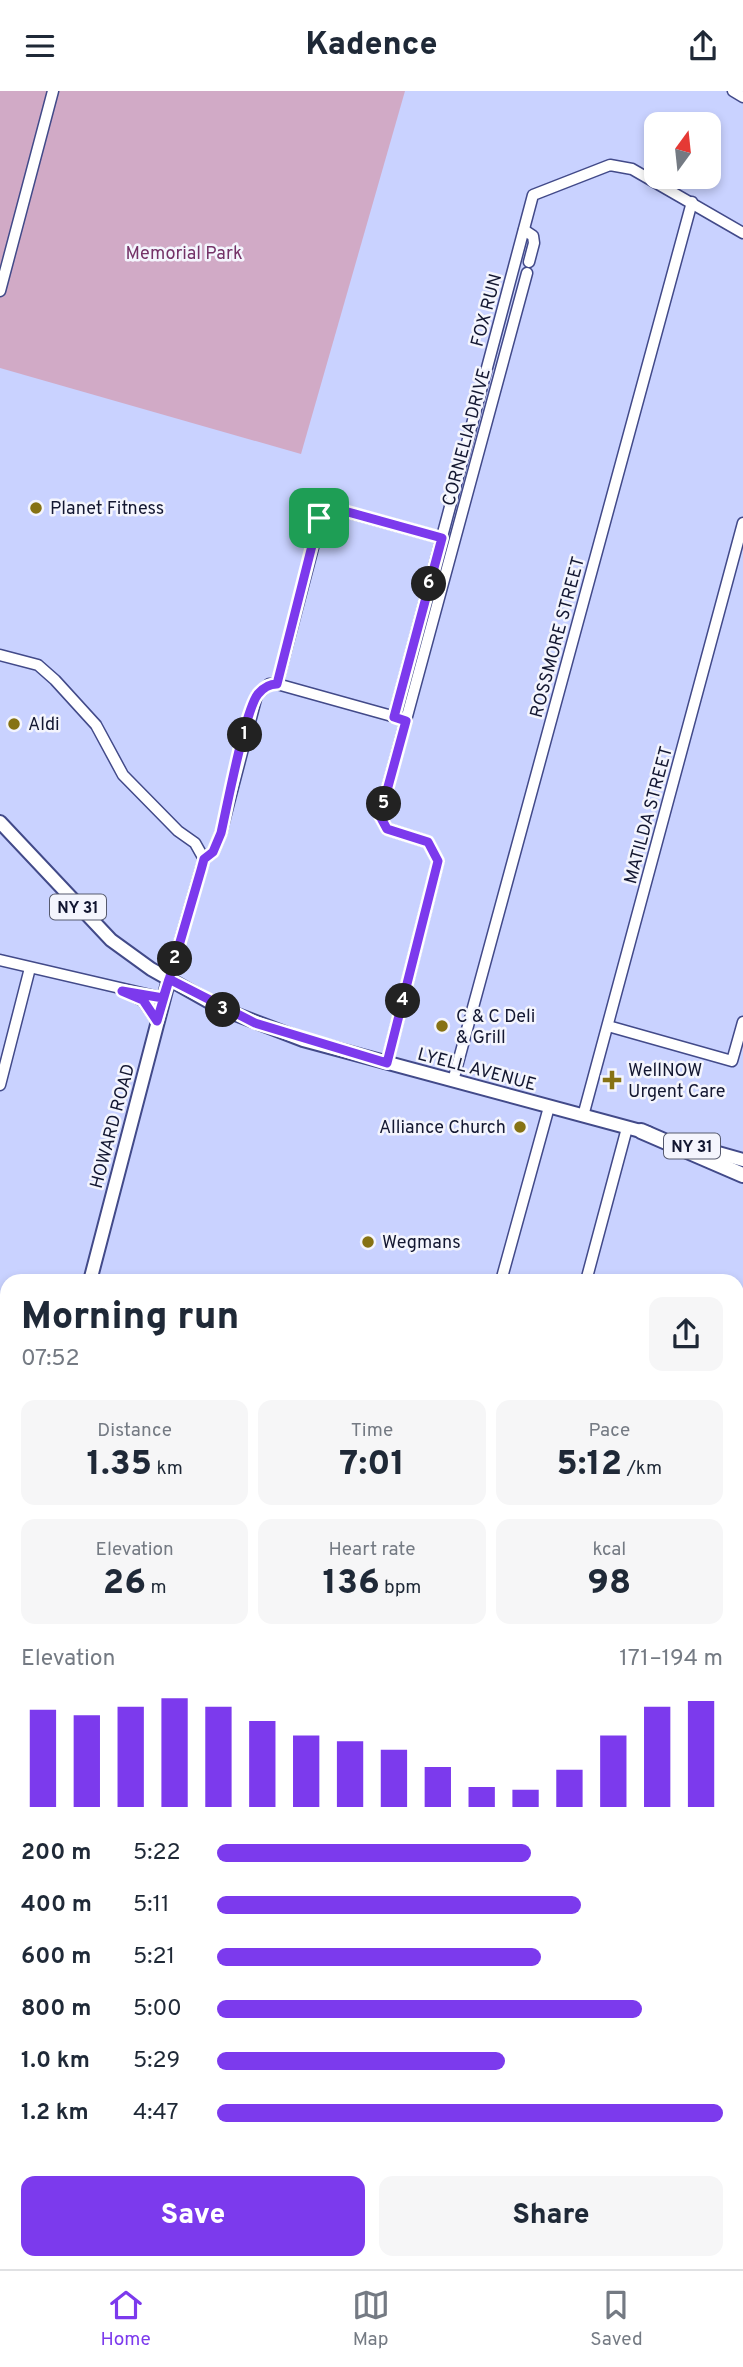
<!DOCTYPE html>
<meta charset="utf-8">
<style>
body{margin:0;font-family:Overpass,sans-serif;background:#f6f6f7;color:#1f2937;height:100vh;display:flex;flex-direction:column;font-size:26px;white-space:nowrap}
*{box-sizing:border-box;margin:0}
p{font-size:23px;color:#747a83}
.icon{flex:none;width:38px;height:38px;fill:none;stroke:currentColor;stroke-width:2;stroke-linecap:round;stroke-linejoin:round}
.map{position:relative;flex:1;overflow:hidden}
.panel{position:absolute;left:0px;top:1183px;width:744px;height:996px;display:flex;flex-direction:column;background:#fff;border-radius:21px 21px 0 0;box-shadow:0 4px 10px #0003}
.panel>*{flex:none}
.needle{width:46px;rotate:15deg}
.buttons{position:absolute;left:644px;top:21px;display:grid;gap:14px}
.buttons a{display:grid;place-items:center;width:77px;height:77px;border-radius:14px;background:#fff;box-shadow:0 4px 10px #0003;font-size:35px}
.pin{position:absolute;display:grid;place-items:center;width:60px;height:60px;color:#fff;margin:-30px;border-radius:14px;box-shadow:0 4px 10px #0006}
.km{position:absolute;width:35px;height:35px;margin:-18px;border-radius:50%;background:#222;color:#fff;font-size:19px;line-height:35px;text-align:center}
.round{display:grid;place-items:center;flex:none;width:74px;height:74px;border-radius:14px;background:#f6f6f7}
.summary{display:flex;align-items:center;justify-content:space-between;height:119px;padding:0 21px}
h1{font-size:38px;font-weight:800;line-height:52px}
.figures{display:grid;grid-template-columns:repeat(3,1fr);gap:10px;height:119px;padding:7px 21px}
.figures div{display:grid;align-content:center;border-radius:14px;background:#f6f6f7;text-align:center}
.figures b{font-size:35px;font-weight:800}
.figures small{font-size:19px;font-weight:400}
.figures p{font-size:19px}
.chart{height:196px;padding:14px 21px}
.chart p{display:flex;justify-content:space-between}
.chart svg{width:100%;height:126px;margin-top:7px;stroke:#7c3aed;stroke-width:6}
.primary-button{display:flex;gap:14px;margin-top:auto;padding:14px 21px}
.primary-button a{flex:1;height:80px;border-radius:14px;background:#7c3aed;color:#fff;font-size:28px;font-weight:800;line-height:80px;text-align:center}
.primary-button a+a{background:#f6f6f7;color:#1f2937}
ul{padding:0 21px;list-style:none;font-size:23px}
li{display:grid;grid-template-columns:112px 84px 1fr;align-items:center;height:52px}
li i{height:18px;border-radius:9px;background:#7c3aed}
header{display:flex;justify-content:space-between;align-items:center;height:91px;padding:0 21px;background:#fff;font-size:32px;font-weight:800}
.tab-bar{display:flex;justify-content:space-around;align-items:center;height:98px;border-top:2px solid #e0e1e3;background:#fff;font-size:19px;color:#747a83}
.tab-bar a{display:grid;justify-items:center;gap:4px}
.tab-bar .selected{color:#7c3aed}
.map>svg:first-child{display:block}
</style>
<header><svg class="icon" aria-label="menu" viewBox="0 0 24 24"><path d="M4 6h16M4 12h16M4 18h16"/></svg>Kadence<svg class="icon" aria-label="share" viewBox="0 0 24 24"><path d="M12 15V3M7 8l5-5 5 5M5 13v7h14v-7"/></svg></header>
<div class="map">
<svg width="743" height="2178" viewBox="0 0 743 2178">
<rect width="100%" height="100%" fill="#c9d2ff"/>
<!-- green -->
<polygon fill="#d1aac6" points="0,0 405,0 301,363 0,277"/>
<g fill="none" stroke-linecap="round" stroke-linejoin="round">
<defs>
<g id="minor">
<polyline points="733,0 743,6"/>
<polyline points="524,139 533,145 534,152 529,171"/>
<polyline points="0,200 53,0"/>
<polyline points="0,564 38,574 55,589 96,634 123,684 178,740 195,752 204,768"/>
<polyline points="277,593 323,419 326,416 336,418 442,447"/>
<polyline points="394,626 533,104 610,74 632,78 743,142"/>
<polyline points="0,869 163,907"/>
<polyline points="169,888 204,768 213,761 221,742 257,604 269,593 277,593 399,627"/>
<polyline points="132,904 143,910 157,930"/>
<polyline points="608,935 732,970 743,931"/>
<polyline points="387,972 438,770 428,751 387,738 380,725 527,182"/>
<polyline points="453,990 692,111"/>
<polyline points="0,994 30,877"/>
<polyline points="583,1025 743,432"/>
<polyline points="501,1190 549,1016"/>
<polyline points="586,1190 627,1037"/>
<polyline points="737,1278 743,1279"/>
<polyline points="0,1406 7,1407"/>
<polyline points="737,1441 743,1442"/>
<polyline points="737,1499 743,1466"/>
<polyline points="0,1635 7,1637"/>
<polyline points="0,2046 7,2026"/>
<polyline points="0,2159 7,2161"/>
<polyline points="48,2172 72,2178"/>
<polyline points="419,2172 428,2178"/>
<polyline points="312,2178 314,2172"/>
</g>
<g id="major">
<polyline points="0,731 111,849 151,878 222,918 303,949 648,1042"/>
<polyline points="679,1051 743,1069"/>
<polyline points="90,1190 169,888"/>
<polyline points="0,1534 7,1507"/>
</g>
<g id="highway">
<polyline points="641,1040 743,1084"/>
<polyline points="737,1782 743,1773"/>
<polyline points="0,1852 7,1853"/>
<polyline points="0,1879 7,1881"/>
<polyline points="737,1930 743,1931"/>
<polyline points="737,1949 743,1947"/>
<polyline points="604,2172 611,2178"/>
<polyline points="642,2172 655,2178"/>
</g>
</defs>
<!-- minor casing -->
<use href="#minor" stroke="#424a89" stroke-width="13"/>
<!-- major casing -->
<use href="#major" stroke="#424a89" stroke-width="16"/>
<!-- highway casing -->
<use href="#highway" stroke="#424a89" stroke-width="18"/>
<!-- minor -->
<use href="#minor" stroke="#fff" stroke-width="10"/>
<!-- major -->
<use href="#major" stroke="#fff" stroke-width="12"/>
<!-- highway -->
<use href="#highway" stroke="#fff" stroke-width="14"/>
</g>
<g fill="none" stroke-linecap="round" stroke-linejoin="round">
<defs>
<path id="route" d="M319,427L277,593C269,593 263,597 258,603C245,619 227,716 221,742L213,761L204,768L201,779L157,930L143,909L122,900L163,907L169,888L255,932L387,972L438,770L428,751L387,738L380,725L406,630L394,626L442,447L337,418L326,416L319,427"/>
</defs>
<!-- route casing -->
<use href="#route" stroke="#fff" stroke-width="14"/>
<!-- route -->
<use href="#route" stroke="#7c3aed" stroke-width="9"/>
</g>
<!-- markers -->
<g fill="#867213" stroke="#f4f5fd" stroke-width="2.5">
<circle cx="36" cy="417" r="7"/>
<circle cx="14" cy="633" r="7"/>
<circle cx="442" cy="935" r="7"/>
<path d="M608.5 978.5h7v7h7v7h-7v7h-7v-7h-7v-7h7z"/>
<circle cx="520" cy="1036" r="7"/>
<circle cx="368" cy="1151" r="7"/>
</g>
<g text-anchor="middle" stroke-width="5" stroke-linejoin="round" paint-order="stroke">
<!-- shield labels -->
<g fill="#f4f5fd" stroke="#565a6e" stroke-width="2">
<rect x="50" y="803.5" width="56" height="25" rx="5"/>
<rect x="664" y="1042.5" width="56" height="25" rx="5"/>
</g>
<g font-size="16" font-weight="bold" fill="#131731">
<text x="78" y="822">NY 31</text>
<text x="692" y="1061">NY 31</text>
</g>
<!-- park labels -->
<g font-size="18" fill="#743267" stroke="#f4f5fd">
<text x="184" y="168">Memorial Park</text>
</g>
<!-- street labels -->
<g font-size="18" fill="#131731" stroke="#f4f5fd">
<text transform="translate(486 219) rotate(-75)" y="6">FOX RUN</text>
<text transform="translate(466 346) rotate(-75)" y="6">CORNELIA DRIVE</text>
<text transform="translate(557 546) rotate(-75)" y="6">ROSSMORE STREET</text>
<text transform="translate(648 724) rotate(-75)" y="6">MATILDA STREET</text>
<text transform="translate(477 978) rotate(15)" y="6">LYELL AVENUE</text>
<text transform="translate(112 1035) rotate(-75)" y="6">HOWARD ROAD</text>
</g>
<!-- poi labels -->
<g font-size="18" fill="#131731" stroke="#f4f5fd" text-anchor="start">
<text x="50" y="423">Planet Fitness</text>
<text x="28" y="639">Aldi</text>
<text x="456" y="931">C &amp; C Deli<tspan x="456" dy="21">&amp; Grill</tspan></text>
<text x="628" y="985">WellNOW<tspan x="628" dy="21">Urgent Care</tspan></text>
<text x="506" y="1042" text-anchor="end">Alliance Church</text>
<text x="382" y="1157">Wegmans</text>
</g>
</g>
</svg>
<div class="buttons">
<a><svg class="needle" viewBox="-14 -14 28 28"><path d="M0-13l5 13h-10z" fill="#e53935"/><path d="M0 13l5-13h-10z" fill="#747a83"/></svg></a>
</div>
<div class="pin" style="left:319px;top:427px;background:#1e9e55"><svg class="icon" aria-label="arrive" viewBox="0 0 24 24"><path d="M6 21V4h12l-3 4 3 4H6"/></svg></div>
<b class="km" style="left:245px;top:644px">1</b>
<b class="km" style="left:175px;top:868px">2</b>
<b class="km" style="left:223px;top:919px">3</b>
<b class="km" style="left:403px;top:910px">4</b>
<b class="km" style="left:384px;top:713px">5</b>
<b class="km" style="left:429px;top:493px">6</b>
<section class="panel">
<div class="summary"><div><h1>Morning run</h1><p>07:52</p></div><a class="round"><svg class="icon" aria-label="share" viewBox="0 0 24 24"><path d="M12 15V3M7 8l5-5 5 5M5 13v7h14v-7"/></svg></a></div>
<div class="figures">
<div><p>Distance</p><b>1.35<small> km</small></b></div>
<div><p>Time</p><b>7:01</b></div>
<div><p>Pace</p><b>5:12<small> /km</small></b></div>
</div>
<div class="figures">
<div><p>Elevation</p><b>26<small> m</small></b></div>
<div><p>Heart rate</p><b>136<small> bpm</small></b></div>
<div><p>kcal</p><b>98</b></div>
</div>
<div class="chart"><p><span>Elevation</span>171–194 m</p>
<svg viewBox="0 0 160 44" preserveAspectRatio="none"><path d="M5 44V10M15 44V12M25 44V9M35 44V6M45 44V9M55 44V14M65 44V19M75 44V21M85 44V24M95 44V30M105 44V37M115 44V38M125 44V31M135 44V19M145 44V9M155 44V7"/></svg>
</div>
<ul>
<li><b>200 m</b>5:22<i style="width:62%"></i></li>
<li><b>400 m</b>5:11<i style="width:72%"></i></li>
<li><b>600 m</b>5:21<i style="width:64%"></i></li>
<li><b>800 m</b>5:00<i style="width:84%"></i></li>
<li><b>1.0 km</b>5:29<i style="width:57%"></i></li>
<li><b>1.2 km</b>4:47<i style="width:100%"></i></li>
</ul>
<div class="primary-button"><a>Save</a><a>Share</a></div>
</section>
</div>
<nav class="tab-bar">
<a class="selected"><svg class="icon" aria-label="home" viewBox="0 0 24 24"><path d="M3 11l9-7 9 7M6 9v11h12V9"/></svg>Home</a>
<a><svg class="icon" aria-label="map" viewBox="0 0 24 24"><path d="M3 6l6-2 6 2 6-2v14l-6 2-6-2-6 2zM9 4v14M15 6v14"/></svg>Map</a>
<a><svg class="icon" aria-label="saved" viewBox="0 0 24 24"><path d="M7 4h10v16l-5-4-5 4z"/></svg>Saved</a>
</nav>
